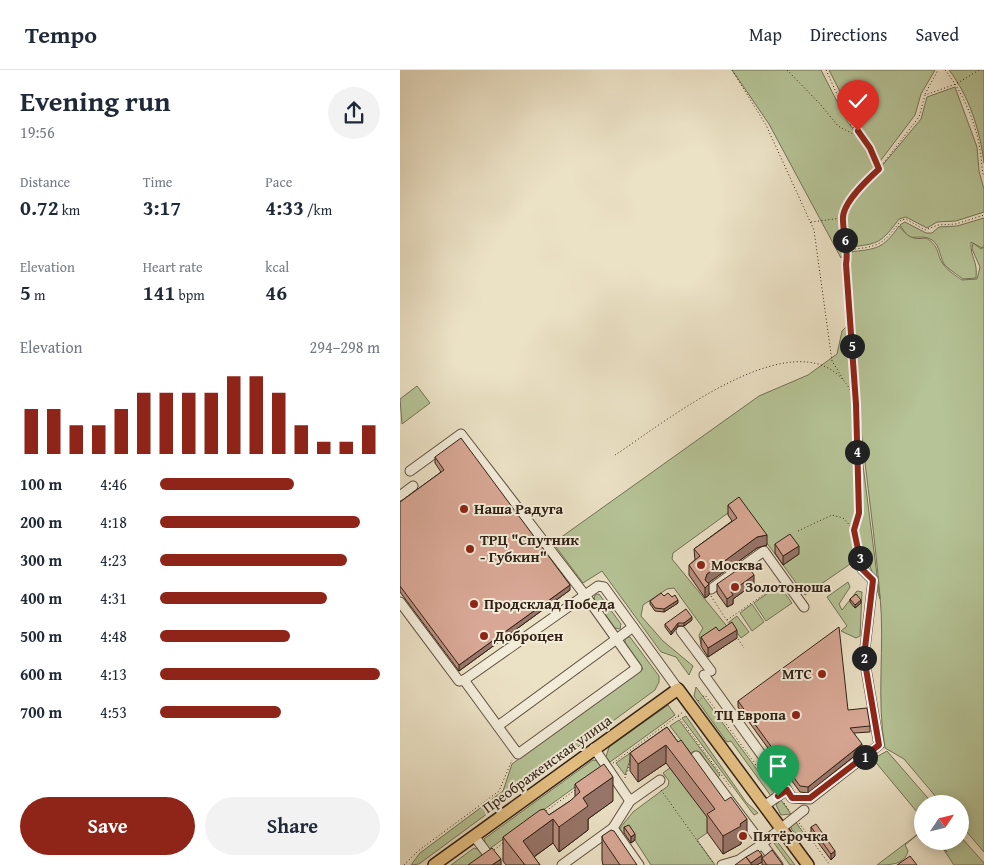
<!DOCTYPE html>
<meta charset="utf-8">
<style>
body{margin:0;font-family:"Gentium Book Plus",serif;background:#f2f2f3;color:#1f2937;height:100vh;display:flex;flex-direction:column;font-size:19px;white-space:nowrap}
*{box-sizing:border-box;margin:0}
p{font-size:16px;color:#747a83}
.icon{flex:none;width:28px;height:28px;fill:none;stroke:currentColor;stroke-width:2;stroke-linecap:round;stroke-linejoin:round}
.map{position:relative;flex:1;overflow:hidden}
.drawer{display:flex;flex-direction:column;background:#fff;width:400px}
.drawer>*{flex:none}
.needle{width:32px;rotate:55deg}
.controls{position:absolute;left:514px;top:725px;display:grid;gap:10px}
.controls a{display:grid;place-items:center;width:55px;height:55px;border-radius:50%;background:#fff;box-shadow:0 2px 12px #0003;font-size:25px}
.pin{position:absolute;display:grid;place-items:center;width:42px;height:42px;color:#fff;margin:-51px -21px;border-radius:50% 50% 50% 0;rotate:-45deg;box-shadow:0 0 5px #0007}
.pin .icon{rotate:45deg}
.km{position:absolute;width:25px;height:25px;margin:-12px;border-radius:50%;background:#222;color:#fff;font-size:14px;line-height:25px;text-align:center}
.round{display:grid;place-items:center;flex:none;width:52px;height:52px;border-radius:26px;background:#f2f2f3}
.headline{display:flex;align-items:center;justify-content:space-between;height:85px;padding:0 20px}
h1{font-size:28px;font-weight:700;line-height:38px}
.figures{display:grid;grid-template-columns:repeat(3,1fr);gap:8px;height:85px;padding:5px 20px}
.figures div{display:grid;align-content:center}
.figures b{font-size:21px;font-weight:700}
.figures small{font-size:14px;font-weight:400}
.figures p{font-size:14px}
.chart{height:140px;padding:10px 20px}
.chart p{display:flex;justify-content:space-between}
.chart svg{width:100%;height:90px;margin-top:5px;stroke:#8f2418;stroke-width:6}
.action{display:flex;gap:10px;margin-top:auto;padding:10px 20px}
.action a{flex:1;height:58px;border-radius:30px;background:#8f2418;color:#fff;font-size:20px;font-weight:700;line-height:58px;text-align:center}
.action a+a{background:#f2f2f3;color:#1f2937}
ul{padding:0 20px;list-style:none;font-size:16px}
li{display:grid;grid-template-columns:80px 60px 1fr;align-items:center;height:38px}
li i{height:12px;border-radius:6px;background:#8f2418}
header{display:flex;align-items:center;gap:30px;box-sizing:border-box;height:70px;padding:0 25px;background:#fff;border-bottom:1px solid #e0e1e3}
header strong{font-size:24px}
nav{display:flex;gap:28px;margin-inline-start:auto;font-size:18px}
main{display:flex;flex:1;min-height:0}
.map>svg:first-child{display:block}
</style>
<header>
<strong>Tempo</strong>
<nav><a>Map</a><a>Directions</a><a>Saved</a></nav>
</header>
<main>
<section class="drawer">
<div class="headline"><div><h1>Evening run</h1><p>19:56</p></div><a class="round"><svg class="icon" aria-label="share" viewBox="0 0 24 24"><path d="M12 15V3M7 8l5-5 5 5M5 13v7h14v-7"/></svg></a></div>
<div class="figures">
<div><p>Distance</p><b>0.72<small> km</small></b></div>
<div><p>Time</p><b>3:17</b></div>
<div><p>Pace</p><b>4:33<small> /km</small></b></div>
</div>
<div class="figures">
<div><p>Elevation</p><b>5<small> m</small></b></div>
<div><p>Heart rate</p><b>141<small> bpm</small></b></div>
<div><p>kcal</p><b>46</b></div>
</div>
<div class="chart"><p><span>Elevation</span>294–298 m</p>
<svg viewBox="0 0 160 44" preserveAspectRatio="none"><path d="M5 44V22M15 44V22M25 44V30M35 44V30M45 44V22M55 44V14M65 44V14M75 44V14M85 44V14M95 44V6M105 44V6M115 44V14M125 44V30M135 44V38M145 44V38M155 44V30"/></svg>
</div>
<ul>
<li><b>100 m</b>4:46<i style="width:61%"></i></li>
<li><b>200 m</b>4:18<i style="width:91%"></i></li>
<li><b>300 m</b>4:23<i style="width:85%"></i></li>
<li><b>400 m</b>4:31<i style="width:76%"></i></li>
<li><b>500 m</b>4:48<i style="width:59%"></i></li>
<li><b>600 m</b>4:13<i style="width:100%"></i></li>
<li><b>700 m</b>4:53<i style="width:55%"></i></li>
</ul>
<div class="action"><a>Save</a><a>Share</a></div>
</section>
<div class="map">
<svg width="584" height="795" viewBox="0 0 584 795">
<rect width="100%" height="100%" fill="#ebe1c5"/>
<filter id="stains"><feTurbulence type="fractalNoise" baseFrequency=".004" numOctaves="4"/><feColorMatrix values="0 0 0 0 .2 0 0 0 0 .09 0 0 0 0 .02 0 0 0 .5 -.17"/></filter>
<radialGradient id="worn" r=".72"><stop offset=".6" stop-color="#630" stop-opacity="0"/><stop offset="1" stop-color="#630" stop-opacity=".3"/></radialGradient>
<!-- green -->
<g fill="#b5c396" stroke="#727255">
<polygon points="332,0 421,0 447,51 464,74 474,99 442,137 439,147 445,181 441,188 369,54"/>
<polygon points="429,0 535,0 521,24 515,45 478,94 473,77 456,53"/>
<path d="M549,0H584V93C580,60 569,26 549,0Z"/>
<path d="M555,17L577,77L579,101L584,119V142L556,151L537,152L527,158L506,147L499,149C481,173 479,174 449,177L446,139L521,49L527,27Z"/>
<path d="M584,148V175L582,178L571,172C570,188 578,190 576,208L563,209C558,205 548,199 544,194C539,185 540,172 528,168C522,166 515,168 508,167L500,155L505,152L526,163H532L539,157L557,156Z"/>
<path d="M499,156C508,167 512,170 526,168C540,176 536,184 543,194C547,200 556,206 562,210L577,209L580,197L572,179L573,173L581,179L584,177V782L560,754V734H542L504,689L485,678C476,628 485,577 480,526C470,411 448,298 449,182C477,179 483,179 499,156Z"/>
<polygon points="450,253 455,332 480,529 468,489 459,488 405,525 339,435 273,483 272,489 330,560 301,574 299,565 303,558 274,518 267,519 243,535 241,546 263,571 293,596 289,605 276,587 261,582 202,501 183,513 153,473 359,326 408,305 437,284 442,261"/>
<polygon points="17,316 30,333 2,354 0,329"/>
<polygon points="448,512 450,517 439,534 442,540 457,521 462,522 460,566 456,568 441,561 447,556 427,527"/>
<polygon points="379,515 392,533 366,551 354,533"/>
<polygon points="199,524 221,554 220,559 215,558 194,529 195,525"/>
<polygon points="352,534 364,552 352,561 340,543"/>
<polygon points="337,546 349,562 341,568 329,552"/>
<polygon points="230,567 259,606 259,612 255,620 19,794 11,795 20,783 103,721 112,694 243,599 225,573 225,568"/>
<polygon points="296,617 375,724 371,726 331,671 327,672 294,626"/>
<polygon points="268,635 275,645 210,692 206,687 209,677"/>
<polygon points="286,646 346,732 358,743 354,745 282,648"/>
<polygon points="279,650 320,705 317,708 300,682 293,686 270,656"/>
<polygon points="233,681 225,705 216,693"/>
<polygon points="487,681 533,734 522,734 522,748 473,689"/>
<polygon points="193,690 198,691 202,695 200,699 88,780 84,769"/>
<polygon points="271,697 315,757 297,770 315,795 251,795 229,761 223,764 220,758 233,742 268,716 269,711 263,703"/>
<polygon points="381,730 391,744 381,745 376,735"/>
<polygon points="393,748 407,768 401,768 392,760 390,754"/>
<path d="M522,761L505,775L508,781C505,795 489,795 477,795Z"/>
<polygon points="560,766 584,793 584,795 554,795 538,771 547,782 540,771 560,771"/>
<polygon points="377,772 379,774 395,795 390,795 374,773"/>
<polygon points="74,778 81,780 84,785 70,795 51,795"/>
</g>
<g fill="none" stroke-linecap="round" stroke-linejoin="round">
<defs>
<g id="minor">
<polyline points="0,426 13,416"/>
<polyline points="311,519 364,481 404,537"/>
<polyline points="0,532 59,611 64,610 118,684 237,598 185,525 61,364 10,401"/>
<polyline points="281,561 311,601"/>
<polyline points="304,605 387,720 364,736"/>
<polyline points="64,610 198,516 204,517 278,619"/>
<polyline points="98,656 233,557"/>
<polyline points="194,678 230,731"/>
<polyline points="296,686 378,795"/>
<polyline points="387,720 392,728 410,729 479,675 464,587 473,510 462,499"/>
<polyline points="74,766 96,795"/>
<polyline points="162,795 213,758"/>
<polyline points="239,795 213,758 230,731 260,710"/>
<polyline points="322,795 339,790 358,777 404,740"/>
</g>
<polyline id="major" points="34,795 278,619 408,795"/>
</defs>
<!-- minor casing -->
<use href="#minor" stroke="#5f5040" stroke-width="11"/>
<!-- major casing -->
<use href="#major" stroke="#302014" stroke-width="14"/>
<!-- path -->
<g stroke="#302014" stroke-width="1" stroke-dasharray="1 2.5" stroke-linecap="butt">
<polyline points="332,0 366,55 414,160 432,291 443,309"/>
<polyline points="387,0 420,34 438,56 464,70"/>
<polyline points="426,0 451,55 470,78 478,99"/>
<path d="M545,0C562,21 576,52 580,80C582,89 581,98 584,107"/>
<polyline points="525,24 538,0"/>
<polyline points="442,148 444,137 479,99 519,47 525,25 556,14 579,0"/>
<polyline points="411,152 442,148 447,185 446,193 457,334 459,443 454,460 460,491"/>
<path d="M448,180C480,176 482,176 501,150L506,149L525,160L538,155L556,154L584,145"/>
<path d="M215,385C266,352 416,229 456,332"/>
<polyline points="398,461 432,445 443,448 454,460"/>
<polyline points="311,526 329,554"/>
<polyline points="327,550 379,514"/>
<polyline points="336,566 344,578"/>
<polyline points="298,631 305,625 374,720"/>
<polyline points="278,646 331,718"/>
<polyline points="213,693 283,642"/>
<polyline points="225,708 231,691"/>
<polyline points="261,720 314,794"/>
<polyline points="384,733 390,742"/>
<polyline points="146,741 175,720"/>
<polyline points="399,753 430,795"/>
<polyline points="94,780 103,773"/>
<polyline points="4,795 18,781 99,721 112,690"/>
</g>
<!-- minor -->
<use href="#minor" stroke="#f2ecd9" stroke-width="9"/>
<!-- major -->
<use href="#major" stroke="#e6c082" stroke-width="11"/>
</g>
<!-- wall -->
<g fill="#ba9080" stroke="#302014">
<polygon points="35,387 170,520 59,601 0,522 0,432 41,402 35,393"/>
<polygon points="328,435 367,475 357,478 308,513 309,525 305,528 289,505 289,495 295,490 294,479 332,451 328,445"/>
<polygon points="375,474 399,484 383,495 375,483"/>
<polygon points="317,514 354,514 333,529 333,534 327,537 317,523"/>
<polygon points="264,526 272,527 278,533 264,542 255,541 250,534 250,531"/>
<polygon points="450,529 461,533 455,538 450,532"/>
<polygon points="292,550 284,556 278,556 271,565 265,557 265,554"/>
<polygon points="319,561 337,568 308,587 301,576 301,567"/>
<polygon points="338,631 448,640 470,656 470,662 454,663 462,680 408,723 400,722 338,637"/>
<polygon points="267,657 347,767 341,771 341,774 323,784 307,762 307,747 266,693 238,712 230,701 230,683"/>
<polygon points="175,714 213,731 188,749 188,760 159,782 153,773 134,787 140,795 106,795 103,791 103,767 149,745 170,731 175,727"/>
<polygon points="224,757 235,770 231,773 224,763"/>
<polygon points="411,757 435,786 431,790 411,763"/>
<polygon points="202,766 237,795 203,795 202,790"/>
<polygon points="362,787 383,795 362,795 362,792 357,795 335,795"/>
</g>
<!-- shaded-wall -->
<g fill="#977568" stroke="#302014">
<polygon points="367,465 367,475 357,478 307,514 309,514 309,525 305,528 305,510 307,504 357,467"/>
<polygon points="399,476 399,484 383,495 383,486"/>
<polygon points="354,505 354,514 333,529 333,534 327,537 327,529 331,522"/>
<polygon points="170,515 170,520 59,601 59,595"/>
<polygon points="278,530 278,533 264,542 264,539"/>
<polygon points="461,530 461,533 455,538 455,535"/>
<polygon points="292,547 292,550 284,556 284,553"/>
<polygon points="278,553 278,556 271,565 271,562"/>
<polygon points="337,560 337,568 308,587 308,578"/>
<polygon points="462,674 462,680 408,723 408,717"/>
<polygon points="266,675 266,693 238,712 238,694"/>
<polygon points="213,707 213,731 188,749 188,760 159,782 159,757 183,728"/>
<polygon points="153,749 153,773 124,794 123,771"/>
<polygon points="347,749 347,767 341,771 341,774 323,784 323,766"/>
<polygon points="235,764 235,770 231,773 231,767"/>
<polygon points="435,781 435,786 431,790 431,784"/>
<polygon points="362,785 362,792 357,795 348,795"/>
<polygon points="101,789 101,795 92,795"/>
</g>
<!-- building -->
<g fill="#d8a795" stroke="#302014">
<polygon points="61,368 170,515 59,595 0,516 0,432 44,400 35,387"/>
<polygon points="339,427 367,465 357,467 307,504 305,510 309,514 305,518 289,495 300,486 294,479 337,448 328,435"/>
<polygon points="390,464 399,476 383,486 375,474"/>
<polygon points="346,494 354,505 331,522 333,525 327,529 317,514"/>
<polygon points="261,523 264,526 268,523 272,527 275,525 278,530 264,539 255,538 250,531"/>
<polygon points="456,524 461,530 455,535 450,529"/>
<polygon points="286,539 292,547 284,553 278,553 271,562 265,554"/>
<polygon points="332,552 337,560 308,578 301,567 316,557 319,561"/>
<polygon points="439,557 448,640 467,638 470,656 450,658 462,674 408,717 400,716 338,631"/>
<polygon points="267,657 278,672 281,670 325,731 331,727 347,749 340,754 341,756 323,766 307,744 315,739 266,675 238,694 230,683"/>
<polygon points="204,694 213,707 183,728 188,736 159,757 153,749 123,771 140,795 125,795 103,767 140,740 144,739 149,745 170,731 180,722 175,714"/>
<polygon points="416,754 435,781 431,784 411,757"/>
<polygon points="229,755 235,764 231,767 224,757"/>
<polygon points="211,760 214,761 237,795 220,795 203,770 202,766"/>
<polygon points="92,778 101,789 92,795 68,795"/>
<polygon points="358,780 362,785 351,793 346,787"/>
<polygon points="372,780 383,795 367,795 362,788"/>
<polygon points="510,786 517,795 497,795"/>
<polygon points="346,787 352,795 335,795"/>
</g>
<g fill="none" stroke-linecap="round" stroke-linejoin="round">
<defs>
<path id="route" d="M378,726L387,720L392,728H410L479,675L464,587L473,510L462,499L454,460L459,443L456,334L446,194C449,179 443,165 443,150C441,134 467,110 479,99L470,78L458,61"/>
</defs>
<!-- route casing -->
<use href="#route" stroke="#fff" stroke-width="10"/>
<!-- route -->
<use href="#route" stroke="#8f2418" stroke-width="6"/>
</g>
<!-- markers -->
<g fill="#8f2418" stroke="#f2ecd9" stroke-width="2">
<circle cx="64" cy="439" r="5"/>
<circle cx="70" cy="479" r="5"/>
<circle cx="301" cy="495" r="5"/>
<circle cx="335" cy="517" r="5"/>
<circle cx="74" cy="534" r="5"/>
<circle cx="84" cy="566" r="5"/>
<circle cx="422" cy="604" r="5"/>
<circle cx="396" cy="645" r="5"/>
<circle cx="343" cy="766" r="5"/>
</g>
<g text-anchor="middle" stroke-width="4" stroke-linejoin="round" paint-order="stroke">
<!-- poi labels -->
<g font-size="15" font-weight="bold" fill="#302014" stroke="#f2ecd9" text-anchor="start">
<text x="74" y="444">Наша Радуга</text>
<text x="80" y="475">ТРЦ "Спутник<tspan x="80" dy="17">- Губкин"</tspan></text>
<text x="311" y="500">Москва</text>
<text x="345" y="522">Золотоноша</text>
<text x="84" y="539">Продсклад Победа</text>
<text x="94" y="571">Доброцен</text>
<text x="412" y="609" text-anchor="end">МТС</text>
<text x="386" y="650" text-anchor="end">ТЦ Европа</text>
<text x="353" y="771">Пятёрочка</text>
</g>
<!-- street labels -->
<g font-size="15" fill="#302014" stroke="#f2ecd9">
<text transform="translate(147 694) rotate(-36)" y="5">Преображенская улица</text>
</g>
</g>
<rect width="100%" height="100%" filter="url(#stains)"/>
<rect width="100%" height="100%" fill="url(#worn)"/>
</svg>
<div class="controls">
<a><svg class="needle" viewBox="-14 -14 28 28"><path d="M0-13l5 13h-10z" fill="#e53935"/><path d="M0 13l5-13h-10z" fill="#747a83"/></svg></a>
</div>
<div class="pin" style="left:378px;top:726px;background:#1e9e55"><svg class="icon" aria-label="arrive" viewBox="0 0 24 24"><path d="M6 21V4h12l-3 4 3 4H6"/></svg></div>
<div class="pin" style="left:458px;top:61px;background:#d93025"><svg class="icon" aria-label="check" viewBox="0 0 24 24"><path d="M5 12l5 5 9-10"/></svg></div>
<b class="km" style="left:465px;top:687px">1</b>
<b class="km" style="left:464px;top:588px">2</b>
<b class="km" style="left:460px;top:488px">3</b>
<b class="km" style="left:457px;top:382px">4</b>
<b class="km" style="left:452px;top:276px">5</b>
<b class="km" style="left:445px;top:170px">6</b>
</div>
</main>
